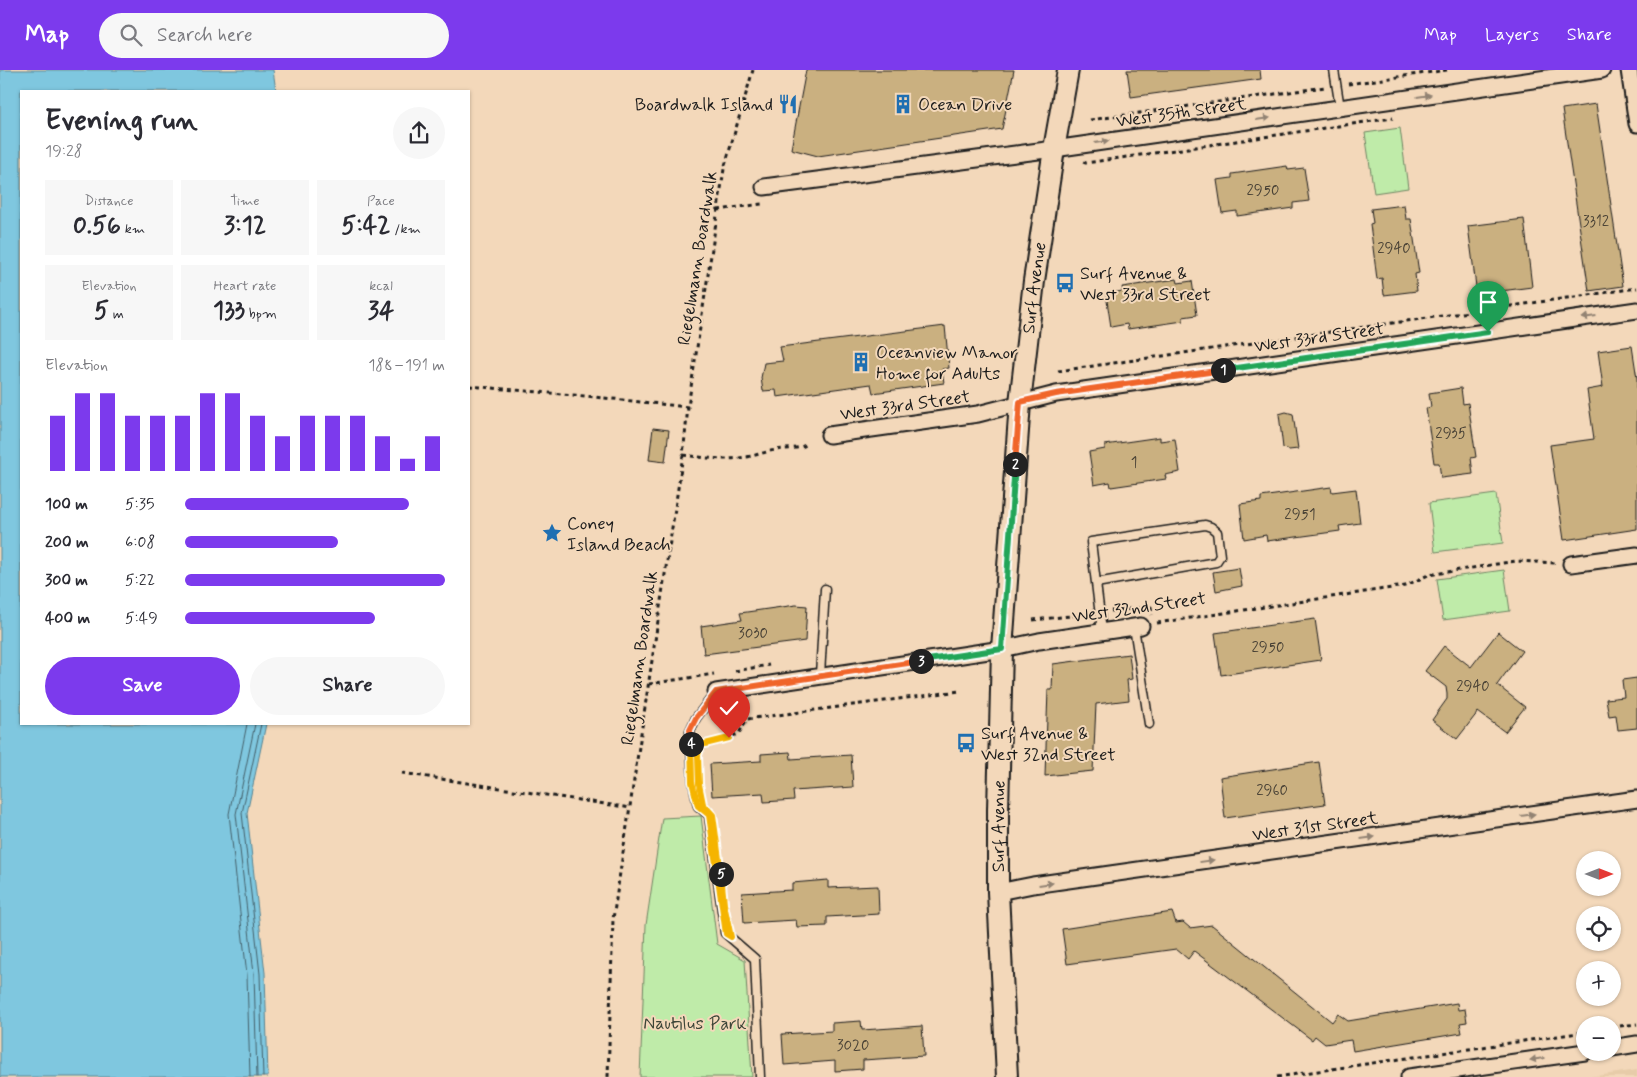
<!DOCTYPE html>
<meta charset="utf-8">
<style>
body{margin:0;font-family:Mynerve,sans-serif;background:#f7f7f7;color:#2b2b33;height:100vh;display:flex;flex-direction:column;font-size:19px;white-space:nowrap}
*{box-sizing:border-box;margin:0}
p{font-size:16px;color:#7c7c81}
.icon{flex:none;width:28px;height:28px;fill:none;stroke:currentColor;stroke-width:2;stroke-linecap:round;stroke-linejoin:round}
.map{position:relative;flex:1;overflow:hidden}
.details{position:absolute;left:20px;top:20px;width:450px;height:635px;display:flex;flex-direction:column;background:#fff;border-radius:0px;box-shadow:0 1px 4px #0004}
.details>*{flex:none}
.needle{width:32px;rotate:90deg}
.controls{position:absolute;left:1576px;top:781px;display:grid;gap:10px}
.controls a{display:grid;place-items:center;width:45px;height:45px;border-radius:50%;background:#fff;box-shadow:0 1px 4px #0004;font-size:25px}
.pin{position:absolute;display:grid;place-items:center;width:42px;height:42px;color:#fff;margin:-51px -21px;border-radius:50% 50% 50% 0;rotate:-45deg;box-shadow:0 0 5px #0007}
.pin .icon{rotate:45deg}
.km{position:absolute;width:25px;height:25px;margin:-12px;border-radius:50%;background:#222;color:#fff;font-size:14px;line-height:25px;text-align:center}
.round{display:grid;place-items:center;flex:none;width:52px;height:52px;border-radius:26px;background:#f7f7f7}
.headline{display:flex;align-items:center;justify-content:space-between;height:85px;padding:0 25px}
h1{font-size:28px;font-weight:800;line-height:38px}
.metrics{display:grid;grid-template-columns:repeat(3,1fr);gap:8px;height:85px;padding:5px 25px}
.metrics div{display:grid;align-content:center;border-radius:0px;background:#f7f7f7;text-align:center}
.metrics b{font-size:25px;font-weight:800}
.metrics small{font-size:14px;font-weight:400}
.metrics p{font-size:14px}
.chart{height:140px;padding:10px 25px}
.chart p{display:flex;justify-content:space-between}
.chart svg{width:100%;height:90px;margin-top:5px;stroke:#7c3aed;stroke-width:6}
.action{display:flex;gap:10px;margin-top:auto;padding:10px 25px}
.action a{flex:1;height:58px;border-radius:30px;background:#7c3aed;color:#fff;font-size:20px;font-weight:800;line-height:58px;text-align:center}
.action a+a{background:#f7f7f7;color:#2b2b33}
ul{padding:0 25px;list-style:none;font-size:16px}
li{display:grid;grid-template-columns:80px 60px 1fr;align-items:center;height:38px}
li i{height:12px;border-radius:6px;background:#7c3aed}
header{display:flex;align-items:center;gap:30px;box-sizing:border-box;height:70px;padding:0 25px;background:#7c3aed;color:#fff}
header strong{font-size:24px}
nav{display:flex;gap:28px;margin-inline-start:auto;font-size:18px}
.search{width:350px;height:45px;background:#f7f7f7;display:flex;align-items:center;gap:12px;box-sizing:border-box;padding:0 18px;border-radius:28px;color:#7c7c81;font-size:19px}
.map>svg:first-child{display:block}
</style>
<header>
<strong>Map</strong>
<div class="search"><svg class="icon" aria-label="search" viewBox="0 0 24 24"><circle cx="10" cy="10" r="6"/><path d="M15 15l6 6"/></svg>Search here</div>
<nav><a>Map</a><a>Layers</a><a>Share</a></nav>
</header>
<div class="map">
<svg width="1637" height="1007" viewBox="0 0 1637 1007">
<rect width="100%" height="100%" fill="#f3d8ba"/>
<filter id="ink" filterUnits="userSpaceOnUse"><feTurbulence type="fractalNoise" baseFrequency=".02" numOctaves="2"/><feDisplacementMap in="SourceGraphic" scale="10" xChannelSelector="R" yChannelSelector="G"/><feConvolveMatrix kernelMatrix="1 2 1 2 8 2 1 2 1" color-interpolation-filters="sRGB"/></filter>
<g filter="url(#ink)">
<!-- built -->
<polygon fill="#e7cca9" points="1637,1000 1637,1007 1590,1007"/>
<!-- green -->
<g fill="#bfeba9" stroke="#6e8462">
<polygon points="1400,58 1408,118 1374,123 1365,63"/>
<polygon points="1496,424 1503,473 1435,482 1429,433"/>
<polygon points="1504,500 1510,541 1443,550 1437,509"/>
<polygon points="701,746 717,874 745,890 752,1007 640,1007 646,855 662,748"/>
</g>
<!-- water -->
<polygon fill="#7fc7df" stroke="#578391" points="0,0 273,0 276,21 21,21 21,654 266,654 247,743 265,903 268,1007 0,1007"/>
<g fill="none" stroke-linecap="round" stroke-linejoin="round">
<!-- shore -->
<g stroke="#44606a" stroke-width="1">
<polyline points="247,654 229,744 247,905 250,1007"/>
<polyline points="255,654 236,744 254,904 257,1007"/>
<polyline points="261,654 242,743 260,904 263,1007"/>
</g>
</g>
<!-- building -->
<g fill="#cab080" stroke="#1c1c1c">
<polygon points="806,0 1014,0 1002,59 818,86 791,79"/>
<polygon points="1127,0 1260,0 1261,9 1131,27"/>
<polygon points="1596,34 1623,216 1589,221 1562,39"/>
<polygon points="1287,96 1288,100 1304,98 1309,131 1293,133 1293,138 1237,146 1237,141 1222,143 1217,110 1232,108 1232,104"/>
<polygon points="1404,135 1406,149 1411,149 1419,203 1415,204 1417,221 1384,225 1382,208 1377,209 1370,154 1373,153 1371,139"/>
<polygon points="1524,149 1532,217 1477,224 1468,156"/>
<polygon points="1177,209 1178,213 1192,211 1197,245 1183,247 1183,251 1128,259 1127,254 1111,257 1106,224 1123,221 1122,217"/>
<polygon points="945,256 949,298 942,299 944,313 873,323 871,314 777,327 776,320 763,321 761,308 764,293 783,291 780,277"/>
<polygon points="1632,276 1637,309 1637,459 1564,470 1550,375 1594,369 1587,320 1603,317 1598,281"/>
<polygon points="1461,318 1463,334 1468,333 1476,387 1471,388 1473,404 1441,408 1439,393 1434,393 1426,338 1431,337 1429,323"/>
<polygon points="1286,342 1293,344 1298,379 1289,380 1283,378 1279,344"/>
<polygon points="653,358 669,360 665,392 649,390"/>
<polygon points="1160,367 1160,371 1175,369 1180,402 1165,405 1166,409 1111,417 1110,412 1094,415 1089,382 1105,379 1105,375"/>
<polygon points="1331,417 1332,422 1356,419 1360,453 1339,456 1340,461 1267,471 1266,465 1244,469 1240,434 1261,431 1261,427"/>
<polygon points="1239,498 1242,516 1216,521 1213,502"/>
<polygon points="796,535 807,536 805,571 704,584 701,556 742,550 740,543"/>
<polygon points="1315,549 1321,590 1221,605 1215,563"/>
<polygon points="1498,562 1522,581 1497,615 1525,637 1505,662 1478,642 1457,669 1432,650 1447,629 1447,624 1446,617 1425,601 1444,576 1471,597"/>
<polygon points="1129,584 1132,609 1127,610 1129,630 1096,634 1093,701 1045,706 1048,620 1052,620 1053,594"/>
<polygon points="1637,608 1637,658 1618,660 1616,645 1609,646 1606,629 1624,627 1622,610"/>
<polygon points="790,682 791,689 851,685 853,717 793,721 794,730 764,732 763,723 712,726 710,694 761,691 761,684"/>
<polygon points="1319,692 1325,734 1225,748 1220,707"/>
<polygon points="828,810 828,818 878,816 879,844 827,847 827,856 797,857 796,850 744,853 742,823 792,820 792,813"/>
<polygon points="1172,842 1176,853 1183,852 1190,858 1212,855 1332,952 1338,944 1348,951 1457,933 1458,940 1465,939 1467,952 1460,953 1462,963 1353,981 1351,970 1325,974 1315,966 1312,970 1194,881 1188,889 1176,879 1067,894 1062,859"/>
<polygon points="861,951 862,960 922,956 924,986 863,990 863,999 835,1001 835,991 784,995 782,964 832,961 832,953"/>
</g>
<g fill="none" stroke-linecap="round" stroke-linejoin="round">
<defs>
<g id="lane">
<polyline points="1334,0 1340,38"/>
<polyline points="1096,513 1216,492 1220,486 1217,462 1211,457 1205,455 1091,472 1102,562"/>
<polyline points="1134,557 1149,654"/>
<polyline points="820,605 825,519"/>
<polyline points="716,622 696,648 690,661 693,712 698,736 709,745 725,863 755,889 760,1007"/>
</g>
<g id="street">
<polyline points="1629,0 1637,54"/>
<polyline points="764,117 1054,79 1602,0"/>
<polyline points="829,365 978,344 1056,324 1637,240"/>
<polyline points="1571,494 1637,485"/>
<polyline points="716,622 1002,579 1039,571 1141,556"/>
<polyline points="998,822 1033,815 1637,729"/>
<polyline points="1612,978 1637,974"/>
<polyline points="1409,1007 1585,982"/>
</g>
<g id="secondary">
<path id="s1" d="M1007,1007L998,822V740L1002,579L1020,333L1034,211L1054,79L1068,0"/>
</g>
</defs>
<!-- lane casing -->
<use href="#lane" stroke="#1c1c1c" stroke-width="11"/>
<!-- street casing -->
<use href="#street" stroke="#1c1c1c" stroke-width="19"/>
<!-- secondary casing -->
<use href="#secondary" stroke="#1c1c1c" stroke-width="24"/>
<!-- path -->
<g stroke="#1c1c1c" stroke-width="3" stroke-dasharray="4 4" stroke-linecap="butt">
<polyline points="1348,14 1447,0"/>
<polyline points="1090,50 1325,17"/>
<polyline points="1083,92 1086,93 1393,48"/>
<polyline points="718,140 762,134"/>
<polyline points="1058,301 1637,218"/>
<polyline points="469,316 585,326 688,337"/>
<path d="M683,385C705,388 725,391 746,387C756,386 766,381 777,380C786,378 799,380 807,374"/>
<polyline points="1111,541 1151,537 1152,545"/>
<polyline points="1033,550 1089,544"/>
<polyline points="1157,553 1405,516 1428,505 1516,491 1556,493"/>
<polyline points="735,601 769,595"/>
<polyline points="649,614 714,604"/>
<polyline points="702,675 729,668 739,663 747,649 960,621"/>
<polyline points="402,703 631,738"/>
<polyline points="1612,957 1637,954"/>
<polyline points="608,1007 613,849 683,385 688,337 724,99 753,0"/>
<polyline points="1277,1007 1585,962"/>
</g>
<!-- lane -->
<use href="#lane" stroke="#f3d8ba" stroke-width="8"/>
<!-- street -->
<use href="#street" stroke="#f3d8ba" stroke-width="15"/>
<!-- secondary -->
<use href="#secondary" stroke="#f3d8ba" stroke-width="20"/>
</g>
<!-- one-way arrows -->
<defs><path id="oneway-solid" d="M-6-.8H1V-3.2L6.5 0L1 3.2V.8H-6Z" transform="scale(1.25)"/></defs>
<g fill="#928373">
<use href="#oneway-solid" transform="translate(1424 26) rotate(-8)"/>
<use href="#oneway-solid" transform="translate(1263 49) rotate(-8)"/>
<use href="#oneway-solid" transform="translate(1102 72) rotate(-8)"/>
<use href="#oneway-solid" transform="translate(1589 247) rotate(172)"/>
<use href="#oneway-solid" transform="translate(1528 745) rotate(-8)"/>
<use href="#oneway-solid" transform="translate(1368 768) rotate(-8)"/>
<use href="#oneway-solid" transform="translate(1207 791) rotate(-8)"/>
<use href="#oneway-solid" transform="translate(1046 814) rotate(-8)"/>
<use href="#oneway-solid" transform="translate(1537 989) rotate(172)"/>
</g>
</g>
<g fill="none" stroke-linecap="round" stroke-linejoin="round" filter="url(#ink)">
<defs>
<polyline id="split-1" points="1223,300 1488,262"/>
<polyline id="split-2" points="1015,394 1020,332 1056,324 1223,300"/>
<polyline id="split-3" points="921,591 1002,579 1015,394"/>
<polyline id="split-4" points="691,674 690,660 696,648 716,622 921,591"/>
<polyline id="split-5" points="691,674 692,712 698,736 709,745 726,864 731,867 724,834 721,804"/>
<polyline id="split-6" points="721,804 713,745 703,734 699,714 698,685 701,675 729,668"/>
</defs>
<!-- split-1 casing -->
<use href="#split-1" stroke="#fff" stroke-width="10"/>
<!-- split-2 casing -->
<use href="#split-2" stroke="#fff" stroke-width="10"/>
<!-- split-3 casing -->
<use href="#split-3" stroke="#fff" stroke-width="10"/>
<!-- split-4 casing -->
<use href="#split-4" stroke="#fff" stroke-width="10"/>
<!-- split-5 casing -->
<use href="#split-5" stroke="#fff" stroke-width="10"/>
<!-- split-6 casing -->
<use href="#split-6" stroke="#fff" stroke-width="10"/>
<!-- split-1 -->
<use href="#split-1" stroke="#22a559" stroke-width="6"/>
<!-- split-2 -->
<use href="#split-2" stroke="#f0652b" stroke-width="6"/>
<!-- split-3 -->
<use href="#split-3" stroke="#22a559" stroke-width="6"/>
<!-- split-4 -->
<use href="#split-4" stroke="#f0652b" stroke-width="6"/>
<!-- split-5 -->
<use href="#split-5" stroke="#f5b400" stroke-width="6"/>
<!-- split-6 -->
<use href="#split-6" stroke="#f5b400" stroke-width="6"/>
</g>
<!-- icons -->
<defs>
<symbol id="restaurant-bare" viewBox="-9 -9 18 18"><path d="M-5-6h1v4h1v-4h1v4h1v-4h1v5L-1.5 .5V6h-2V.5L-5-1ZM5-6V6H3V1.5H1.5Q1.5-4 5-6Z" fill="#1f6fb2" stroke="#f3d8ba" stroke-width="2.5" paint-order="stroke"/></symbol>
<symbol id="building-bare" viewBox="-9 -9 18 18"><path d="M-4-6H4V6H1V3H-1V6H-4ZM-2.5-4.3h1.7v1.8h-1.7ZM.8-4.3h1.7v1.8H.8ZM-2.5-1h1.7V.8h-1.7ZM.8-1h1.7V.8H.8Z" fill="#1f6fb2" stroke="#f3d8ba" stroke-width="2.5" paint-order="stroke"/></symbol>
<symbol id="bus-bare" viewBox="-9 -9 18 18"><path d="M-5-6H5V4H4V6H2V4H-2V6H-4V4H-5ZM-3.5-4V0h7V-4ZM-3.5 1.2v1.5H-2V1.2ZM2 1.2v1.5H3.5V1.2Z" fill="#1f6fb2" stroke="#f3d8ba" stroke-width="2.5" paint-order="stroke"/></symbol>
<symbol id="sight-bare" viewBox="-9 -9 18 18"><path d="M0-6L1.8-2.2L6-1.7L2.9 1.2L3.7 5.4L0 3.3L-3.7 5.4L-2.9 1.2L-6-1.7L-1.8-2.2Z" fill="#1f6fb2" stroke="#f3d8ba" stroke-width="2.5" paint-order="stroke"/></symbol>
</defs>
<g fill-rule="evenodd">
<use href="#restaurant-bare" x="774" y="20" width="28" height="28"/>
<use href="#building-bare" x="889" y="20" width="28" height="28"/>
<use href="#bus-bare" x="1051" y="199" width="28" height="28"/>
<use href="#building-bare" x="847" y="278" width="28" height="28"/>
<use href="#sight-bare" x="538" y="449" width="28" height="28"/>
<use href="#bus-bare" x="952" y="659" width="28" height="28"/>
</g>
<g text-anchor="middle" stroke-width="4" stroke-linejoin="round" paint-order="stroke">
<!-- number labels -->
<g font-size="15" fill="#484135">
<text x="1263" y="125">2950</text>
<text x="1596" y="156">3312</text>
<text x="1394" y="183">2940</text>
<text x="1451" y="368">2935</text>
<text x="1134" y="397">1</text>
<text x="1300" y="449">2951</text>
<text x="753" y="568">3030</text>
<text x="1268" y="582">2950</text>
<text x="1473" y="621">2940</text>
<text x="1272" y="725">2960</text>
<text x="853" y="980">3020</text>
</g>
<!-- poi labels -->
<g font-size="18" fill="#1c1c1c" stroke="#f3d8ba" text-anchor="start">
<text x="773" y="40" text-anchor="end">Boardwalk Island</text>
<text x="918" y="40">Ocean Drive</text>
<text x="1080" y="209">Surf Avenue &amp;<tspan x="1080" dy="21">West 33rd Street</tspan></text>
<text x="876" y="288">Oceanview Manor<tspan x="876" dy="21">Home for Adults</tspan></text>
<text x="567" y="459">Coney<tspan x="567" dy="21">Island Beach</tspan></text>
<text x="981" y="669">Surf Avenue &amp;<tspan x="981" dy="21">West 32nd Street</tspan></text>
</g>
<!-- street labels -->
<g font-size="18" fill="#1c1c1c" stroke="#f3d8ba">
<text transform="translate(1181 42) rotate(-8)" y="6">West 35th Street</text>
<text transform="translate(697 188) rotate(-81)" y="6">Riegelmann Boardwalk</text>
<text dy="6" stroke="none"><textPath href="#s1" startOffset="791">Surf Avenue</textPath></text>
<text transform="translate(1319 267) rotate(-8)" y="6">West 33rd Street</text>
<text transform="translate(905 335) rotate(-8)" y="6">West 33rd Street</text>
<text transform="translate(1139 537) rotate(-8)" y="6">West 32nd Street</text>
<text transform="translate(639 588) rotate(-82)" y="6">Riegelmann Boardwalk</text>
<text dy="6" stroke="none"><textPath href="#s1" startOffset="251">Surf Avenue</textPath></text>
<text transform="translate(1315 756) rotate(-8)" y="6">West 31st Street</text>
</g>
<!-- park labels -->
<g font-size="18" fill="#3d4538" stroke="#f3d8ba">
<text x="695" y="959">Nautilus Park</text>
</g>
</g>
</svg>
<div class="controls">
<a><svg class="needle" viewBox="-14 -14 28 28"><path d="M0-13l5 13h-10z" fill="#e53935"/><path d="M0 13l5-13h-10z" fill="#7c7c81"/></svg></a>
<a><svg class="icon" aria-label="locate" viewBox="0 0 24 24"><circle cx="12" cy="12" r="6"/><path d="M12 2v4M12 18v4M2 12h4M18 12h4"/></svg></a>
<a>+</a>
<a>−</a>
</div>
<div class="pin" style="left:1488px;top:262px;background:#1e9e55"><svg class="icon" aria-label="arrive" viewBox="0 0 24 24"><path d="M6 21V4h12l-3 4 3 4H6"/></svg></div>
<div class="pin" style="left:729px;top:668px;background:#d93025"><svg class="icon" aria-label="check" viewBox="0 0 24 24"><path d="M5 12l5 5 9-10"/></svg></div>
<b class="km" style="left:1223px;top:300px">1</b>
<b class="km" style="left:1015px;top:394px">2</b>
<b class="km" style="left:921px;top:591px">3</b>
<b class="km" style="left:691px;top:674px">4</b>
<b class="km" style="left:721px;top:804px">5</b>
<section class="details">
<div class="headline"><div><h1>Evening run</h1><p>19:28</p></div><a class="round"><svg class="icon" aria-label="share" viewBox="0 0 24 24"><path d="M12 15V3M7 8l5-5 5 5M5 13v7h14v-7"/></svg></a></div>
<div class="metrics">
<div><p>Distance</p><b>0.56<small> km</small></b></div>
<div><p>Time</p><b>3:12</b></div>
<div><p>Pace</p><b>5:42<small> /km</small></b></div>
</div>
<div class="metrics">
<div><p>Elevation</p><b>5<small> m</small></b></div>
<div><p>Heart rate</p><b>133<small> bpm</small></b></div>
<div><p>kcal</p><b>34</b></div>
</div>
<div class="chart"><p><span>Elevation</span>188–191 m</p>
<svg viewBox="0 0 160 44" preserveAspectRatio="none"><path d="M5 44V17M15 44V6M25 44V6M35 44V17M45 44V17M55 44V17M65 44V6M75 44V6M85 44V17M95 44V27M105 44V17M115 44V17M125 44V17M135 44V27M145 44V38M155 44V27"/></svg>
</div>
<ul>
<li><b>100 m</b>5:35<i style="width:86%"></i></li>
<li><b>200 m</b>6:08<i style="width:59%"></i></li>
<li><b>300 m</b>5:22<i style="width:100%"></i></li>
<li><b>400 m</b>5:49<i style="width:73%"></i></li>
</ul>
<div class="action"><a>Save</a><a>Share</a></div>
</section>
</div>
